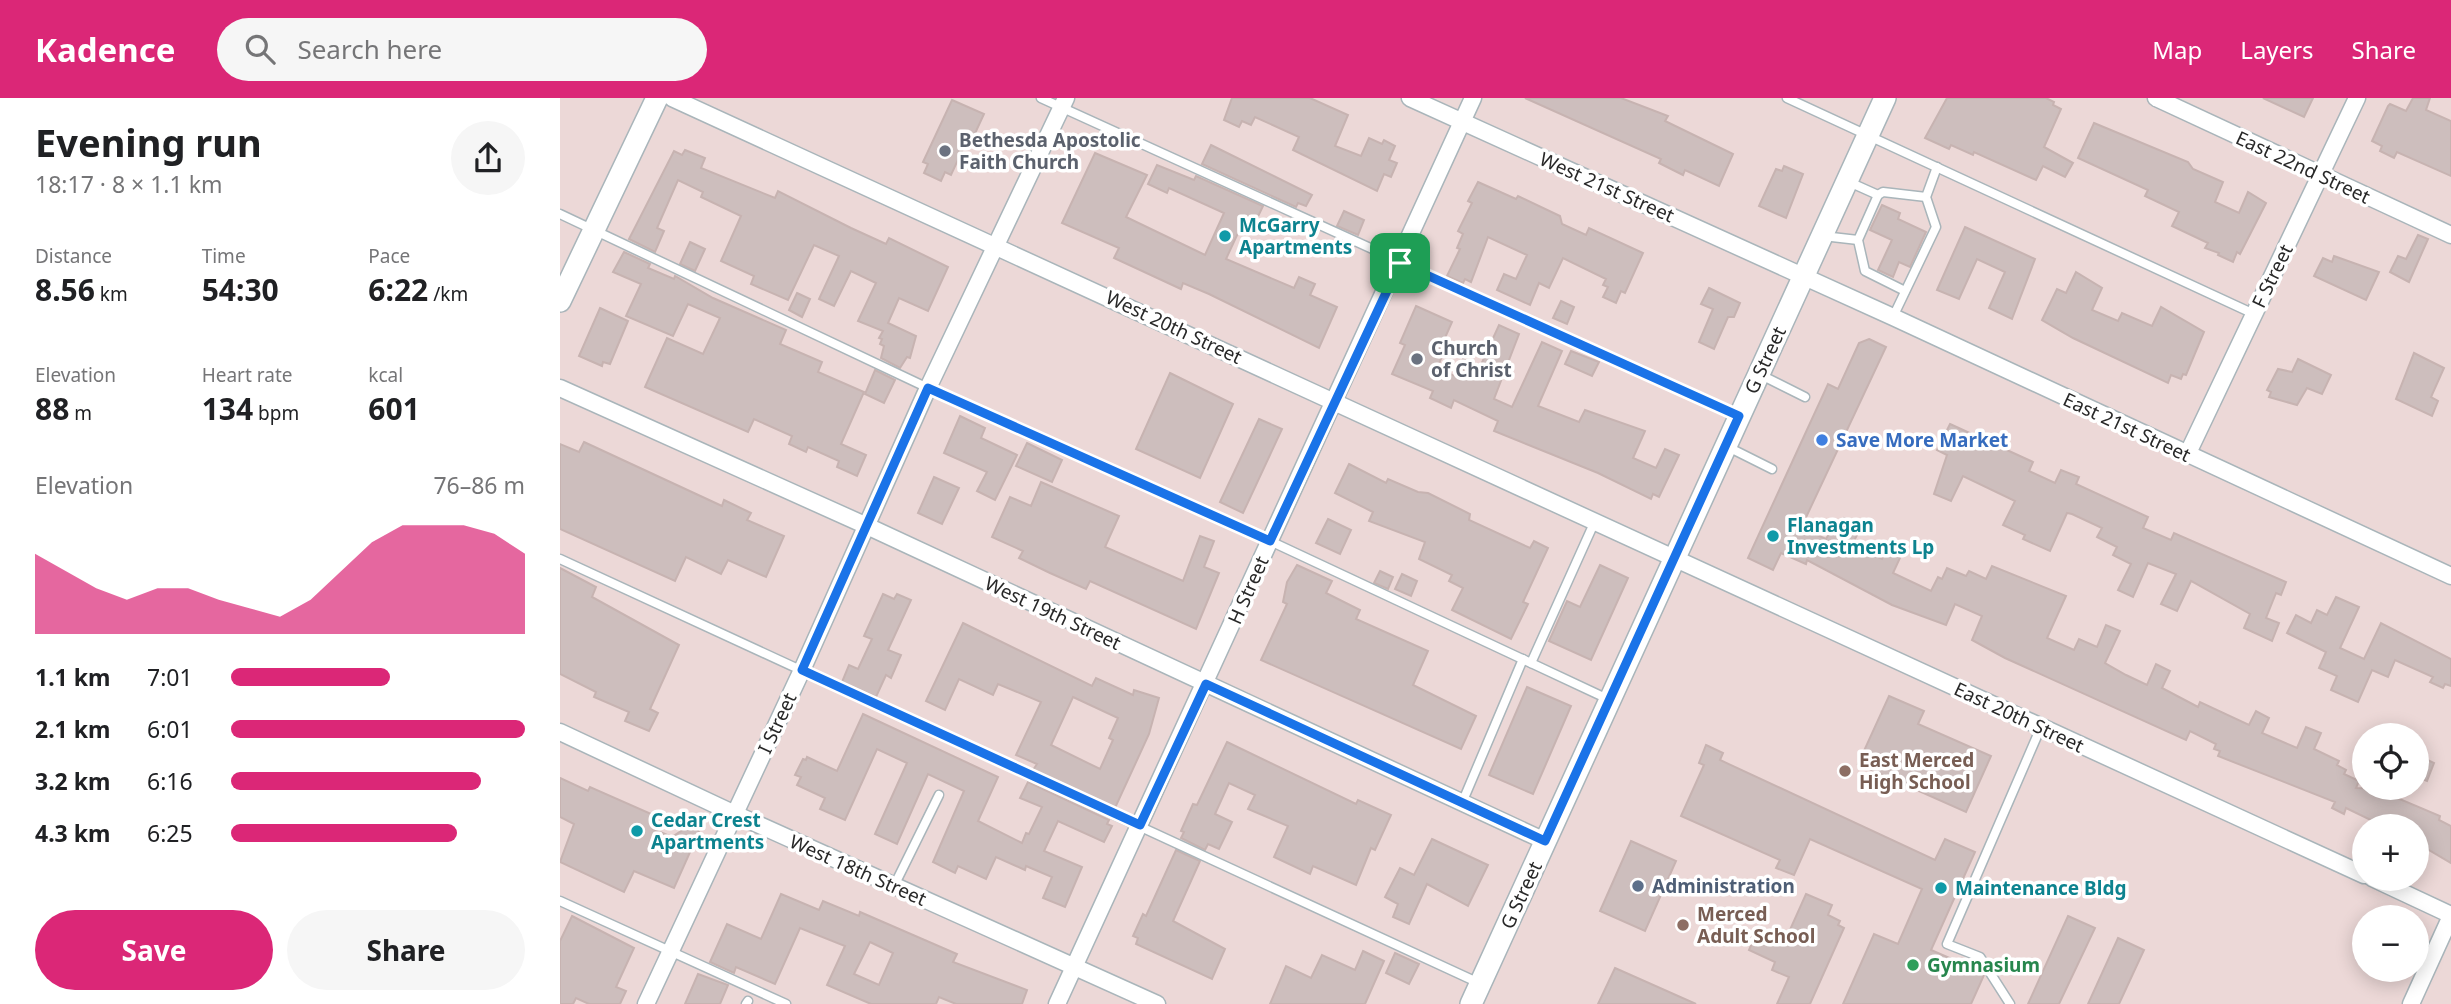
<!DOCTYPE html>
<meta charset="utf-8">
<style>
body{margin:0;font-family:"Noto Sans",sans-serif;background:#f6f6f6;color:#202124;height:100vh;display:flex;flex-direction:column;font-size:26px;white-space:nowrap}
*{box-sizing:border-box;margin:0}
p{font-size:23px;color:#757577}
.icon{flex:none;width:38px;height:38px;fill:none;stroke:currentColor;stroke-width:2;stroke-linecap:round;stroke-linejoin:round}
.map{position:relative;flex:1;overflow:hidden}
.drawer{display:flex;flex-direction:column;background:#fff;width:560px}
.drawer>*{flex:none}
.tools{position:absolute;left:1792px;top:625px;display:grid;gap:14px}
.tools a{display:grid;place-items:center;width:77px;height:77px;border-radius:50%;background:#fff;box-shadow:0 4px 18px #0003;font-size:35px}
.pin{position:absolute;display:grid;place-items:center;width:60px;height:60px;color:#fff;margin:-30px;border-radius:14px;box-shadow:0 4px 10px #0006}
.round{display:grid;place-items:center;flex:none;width:74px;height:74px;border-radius:37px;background:#f6f6f6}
.summary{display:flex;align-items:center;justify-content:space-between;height:119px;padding:0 35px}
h1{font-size:38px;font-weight:700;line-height:52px}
.metrics{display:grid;grid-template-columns:repeat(3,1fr);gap:10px;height:119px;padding:7px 35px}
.metrics div{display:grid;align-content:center}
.metrics b{font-size:30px;font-weight:700}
.metrics small{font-size:19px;font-weight:400}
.metrics p{font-size:19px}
.chart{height:196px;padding:14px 35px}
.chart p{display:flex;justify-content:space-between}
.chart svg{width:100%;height:126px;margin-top:7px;fill:#db2777;opacity:.7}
.cta{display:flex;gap:14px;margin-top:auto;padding:14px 35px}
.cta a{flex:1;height:80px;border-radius:42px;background:#db2777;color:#fff;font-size:28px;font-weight:700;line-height:80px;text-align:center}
.cta a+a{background:#f6f6f6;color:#202124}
ul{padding:0 35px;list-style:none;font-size:23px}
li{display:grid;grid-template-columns:112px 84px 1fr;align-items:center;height:52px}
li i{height:18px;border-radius:9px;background:#db2777}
header{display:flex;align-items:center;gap:42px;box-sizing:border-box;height:98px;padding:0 35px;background:#db2777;color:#fff}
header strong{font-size:33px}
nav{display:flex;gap:38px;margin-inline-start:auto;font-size:24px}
.search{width:490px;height:63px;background:#f6f6f6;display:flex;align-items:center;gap:18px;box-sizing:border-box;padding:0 24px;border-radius:38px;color:#757577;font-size:26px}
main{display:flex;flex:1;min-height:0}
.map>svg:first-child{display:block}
</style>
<header>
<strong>Kadence</strong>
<div class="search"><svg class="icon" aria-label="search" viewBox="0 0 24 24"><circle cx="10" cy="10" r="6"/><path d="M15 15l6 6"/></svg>Search here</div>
<nav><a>Map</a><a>Layers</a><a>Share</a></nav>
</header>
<main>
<section class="drawer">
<div class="summary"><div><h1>Evening run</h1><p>18:17 · 8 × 1.1 km</p></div><a class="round"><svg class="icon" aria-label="share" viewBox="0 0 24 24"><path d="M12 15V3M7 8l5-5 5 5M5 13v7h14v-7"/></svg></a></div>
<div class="metrics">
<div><p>Distance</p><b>8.56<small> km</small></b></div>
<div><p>Time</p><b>54:30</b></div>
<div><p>Pace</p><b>6:22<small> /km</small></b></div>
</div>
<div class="metrics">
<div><p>Elevation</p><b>88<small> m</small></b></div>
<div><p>Heart rate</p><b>134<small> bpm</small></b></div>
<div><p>kcal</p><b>601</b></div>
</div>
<div class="chart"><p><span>Elevation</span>76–86 m</p>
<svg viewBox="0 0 160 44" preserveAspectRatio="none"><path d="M0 44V16L10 22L20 28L30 32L40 28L50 28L60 32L70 35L80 38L90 32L100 22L110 12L120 6L130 6L140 6L150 9L160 16V44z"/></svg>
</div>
<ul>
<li><b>1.1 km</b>7:01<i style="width:54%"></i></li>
<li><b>2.1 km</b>6:01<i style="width:100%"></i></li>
<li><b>3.2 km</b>6:16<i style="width:85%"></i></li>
<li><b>4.3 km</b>6:25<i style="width:77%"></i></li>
</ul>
<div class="cta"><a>Save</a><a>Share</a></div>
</section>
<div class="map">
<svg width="1891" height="906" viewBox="0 0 1891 906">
<rect width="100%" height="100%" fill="#ecd8d7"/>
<!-- building -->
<g fill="#cdbebd" stroke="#c7b3b1" stroke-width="2" fill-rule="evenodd">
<polygon points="672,0 750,0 788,17 775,48 801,58 809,40 822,46 824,42 835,48 829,62 837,65 831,79 824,76 817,93 733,52 739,39 695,19 691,27 682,23 679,29 664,22"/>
<polygon points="965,0 1061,0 1108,18 1105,23 1173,56 1159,88 1125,72 1123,77 1099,65 1101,61"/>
<polygon points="1387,0 1486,0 1494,4 1493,7 1501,11 1484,49 1513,65 1505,79 1483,68 1476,82 1414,54 1413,57 1391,47 1389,51 1365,40"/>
<polygon points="1703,0 1753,0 1744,19"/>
<polygon points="1853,0 1870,0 1866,12 1891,23 1891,78 1837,54 1834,60 1820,53 1822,48 1812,43 1828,8 1830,6 1846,13"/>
<polygon points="392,2 424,16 412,42 408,40 391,77 385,74 381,83 364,75 368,66 363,64"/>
<polygon points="1534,25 1628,64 1633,71 1663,84 1655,104 1679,115 1688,94 1706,105 1680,156 1677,154 1673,164 1658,157 1659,155 1645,150 1648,145 1612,128 1619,114 1585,98 1588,92 1518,60"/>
<polygon points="651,47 752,97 746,108 738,105 736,109 642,66"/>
<polygon points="125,52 145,60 141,70 215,100 218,93 291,130 326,146 329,140 388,169 368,213 339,200 328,225 356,238 350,260 347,259 340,270 321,260 324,248 320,246 322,241 319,240 323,233 298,223 316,185 291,173 274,208 259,201 279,158 254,147 228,202 191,186 194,178 161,163 181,118 141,99 143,94 118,82 97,130 104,133 95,154 69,141 114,53 122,57"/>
<polygon points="535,55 587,77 566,119 645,157 664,115 609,90 607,95 588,86 597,67 634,82 636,78 703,108 694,127 684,122 666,161 734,190 739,179 755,186 750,197 777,209 759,250 649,196 623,185 621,191 554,160 559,150 502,125"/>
<polygon points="1224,68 1243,76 1226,120 1199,108 1216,71 1222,73"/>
<polygon points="918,84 956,101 958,98 1000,118 1002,126 1026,137 1029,130 1083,155 1065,195 1061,193 1056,205 1043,199 1048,189 1043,187 1046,181 1003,160 989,190 979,185 970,207 937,192 944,176 956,181 967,157 928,139 911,184 905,181 903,185 887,178 900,151 897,150 903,136 898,133 912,105 908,103"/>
<polygon points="1322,107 1340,115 1338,121 1366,134 1350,169 1339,164 1333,179 1318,172 1332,142 1310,132"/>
<polygon points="784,113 804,122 798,137 777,128"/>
<polygon points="1405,129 1475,161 1452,221 1429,210 1445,174 1417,161 1399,201 1377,192"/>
<polygon points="1858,137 1868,141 1849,184 1830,174 1838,158 1846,161"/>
<polygon points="130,144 145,151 135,173 120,166"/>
<polygon points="64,154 90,166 88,170 114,181 115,178 153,200 226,232 220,246 262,264 258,274 304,294 281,346 306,357 297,378 277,369 279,363 248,349 246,354 229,346 232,338 194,321 188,334 85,289 107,240 143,256 160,220 128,206 113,238 66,218 81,186 53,174"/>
<polygon points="1774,158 1819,174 1806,202 1754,178 1763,160 1772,164"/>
<polygon points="1516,174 1542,190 1532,212 1558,223 1562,215 1592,228 1601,209 1644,234 1626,277 1623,276 1621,281 1611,277 1608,285 1513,240 1482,222 1497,191 1506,195"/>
<polygon points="1149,190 1180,205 1174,219 1168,219 1154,251 1139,244 1153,211 1141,206"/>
<polygon points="237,195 250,201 242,219 229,212"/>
<polygon points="1001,203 1014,209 1007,226 993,220"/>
<polygon points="856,208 892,224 880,251 884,253 877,271 895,278 903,261 920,269 939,227 959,236 934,301 952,309 982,244 1002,253 978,308 1019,324 1025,312 1085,333 1073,360 1096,370 1105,351 1119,357 1099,399 1093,396 1091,401 1038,375 934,333 938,323 894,302 891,310 870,300 873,293 832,276 845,247 840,245"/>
<polygon points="40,210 68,223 50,266 43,264 42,268 19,258"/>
<polygon points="1309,241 1326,249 1241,430 1266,441 1270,434 1276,437 1284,420 1298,427 1297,432 1299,433 1292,447 1322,461 1331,442 1345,449 1333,475 1371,493 1378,479 1382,481 1387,470 1406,478 1409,473 1426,481 1432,468 1506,498 1487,540 1514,552 1519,541 1537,549 1546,527 1560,533 1545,565 1566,577 1587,587 1596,566 1610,573 1602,590 1638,609 1640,604 1689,627 1696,613 1709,620 1702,635 1737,650 1746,629 1761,635 1754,651 1779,663 1777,667 1786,672 1784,676 1799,683 1796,690 1828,691 1830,697 1880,718 1879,722 1891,728 1891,765 1857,745 1857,728 1811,728 1813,723 1786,710 1784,716 1772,710 1775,704 1658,658 1660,653 1654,651 1656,646 1630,633 1626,642 1445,560 1412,542 1422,518 1395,506 1386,527 1332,507 1247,462 1246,466 1221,455 1213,472 1188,460 1268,286 1278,291 1299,245"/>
<polygon points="1011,253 1039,264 1032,278 1005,266"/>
<polygon points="1854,255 1884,270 1871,299 1878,303 1872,318 1836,301"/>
<polygon points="1738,261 1771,277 1762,296 1747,290 1737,307 1709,299 1711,294 1707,292 1718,271 1732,274"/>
<polygon points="315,272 335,282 324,305 305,296"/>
<polygon points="610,275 673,306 640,380 576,351"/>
<polygon points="400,318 425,330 421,340 457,357 435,402 417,393 427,374 384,355"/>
<polygon points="699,321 722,331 683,415 660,404"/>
<polygon points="1390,326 1473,364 1469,373 1495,385 1501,372 1519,379 1516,386 1588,419 1583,430 1611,442 1614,435 1726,484 1721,497 1716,495 1706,520 1719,525 1712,543 1684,530 1690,516 1631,483 1617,513 1601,506 1616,476 1588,465 1573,499 1558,492 1571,466 1553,457 1557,449 1537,439 1542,430 1512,416 1507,415 1490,453 1463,441 1465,437 1443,427 1455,403 1403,378 1391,403 1374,396 1387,357 1377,352"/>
<polygon points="24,344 162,408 164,402 191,415 187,422 224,438 206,479 168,462 161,476 126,459 115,483 0,431 0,346 19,354"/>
<polygon points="467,345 502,362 492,384 456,368"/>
<polygon points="789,366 826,385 828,381 858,394 868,395 910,416 909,422 970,450 974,443 988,450 963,504 968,506 951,541 892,512 903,490 889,483 892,477 859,461 865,444 809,423 813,414 775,395"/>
<polygon points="374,379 399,390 382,426 358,415"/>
<polygon points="481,384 559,418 545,449 623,483 640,438 654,443 644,469 659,475 636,531 530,483 526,491 490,475 459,460 463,453 432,439 450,399 471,408"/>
<polygon points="768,421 791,432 780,456 756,445"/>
<polygon points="737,467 772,483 766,495 800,512 796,521 868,553 853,587 916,618 901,651 701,562 727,506 723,504 727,484"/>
<polygon points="1040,467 1068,480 1031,562 989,543 1007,503 1020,509"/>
<polygon points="0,470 36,489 32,499 119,547 90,611 98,615 89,633 65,623 69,614 34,599 36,594 0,576"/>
<polygon points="820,473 833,479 828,491 814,485"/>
<polygon points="842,476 857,483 851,498 835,491"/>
<polygon points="323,496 334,501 337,496 351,502 328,552 341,557 331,580 326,577 316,599 282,584 289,567 298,571 312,541 304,538"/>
<polygon points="1776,499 1799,509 1780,550 1804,561 1821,525 1891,561 1891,588 1885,586 1883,590 1870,584 1873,579 1835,562 1828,579 1812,572 1798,604 1771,592 1777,578 1759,570 1766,554 1727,535 1736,517 1751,525 1757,512 1767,517"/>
<path d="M403,525L532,588L536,580L573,597L574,592L599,600L589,636L555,710L473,672L477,666L456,657L481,604L438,586L433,597L399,581L385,612L366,603ZM513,599L558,620L549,640L553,642L540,671L491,647Z"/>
<polygon points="967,589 1011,608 973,696 929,677"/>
<polygon points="1329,598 1364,613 1358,626 1431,658 1406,714 1298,666"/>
<polygon points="303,616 438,679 418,723 462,745 466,735 469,736 482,709 460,700 468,684 549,722 547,726 552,728 544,744 498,723 484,753 522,769 505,809 483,800 492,779 466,768 465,772 436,759 426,781 398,768 395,775 373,764 404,693 368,676 337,746 315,736 347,665 317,651 285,722 260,711 265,700 237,687 241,679 235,677 243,661 246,662 247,659 277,673"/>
<polygon points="667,644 796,706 798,702 831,717 815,752 811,750 796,787 753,768 750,776 714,759 728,728 688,711 695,697 669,685 655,716 672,724 659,751 648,746 645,752 621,740 624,734 621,733 633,706 637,707"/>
<polygon points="1146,647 1163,655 1160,662 1375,762 1385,741 1415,754 1371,852 1422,874 1424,877 1411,906 1283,906 1314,836 1338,846 1362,791 1250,741 1234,777 1216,770 1220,762 1121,718 1144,667 1139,665"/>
<polygon points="1861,659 1874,665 1867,683 1857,679"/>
<polygon points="0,680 28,693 30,689 98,719 93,731 112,739 133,725 139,734 114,790 74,773 64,794 0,764 14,726 0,719"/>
<polygon points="872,741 928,767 908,808 867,786 849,826 833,819 838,806 825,799 840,770 854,777"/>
<polygon points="1071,743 1116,763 1085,833 1040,813"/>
<polygon points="616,752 640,763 613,823 665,851 652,881 576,846 578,840 573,838 583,816 586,818"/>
<path d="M221,796L259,812L263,803L299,818L300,814L397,856L393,864L467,892L462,906H396L379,899L376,906H311L267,887L285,848L240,830L215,886L176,869L174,875L150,864L167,826L201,841ZM310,844L333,855L319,887L294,876Z"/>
<polygon points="1246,796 1272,807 1268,817 1280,823 1278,827 1284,830 1250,906 1217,906 1229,879 1212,872 1215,864 1189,852 1198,831 1225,843"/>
<polygon points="12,818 74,850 56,889 66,893 60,906 29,906 16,900 13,906 0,906 0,843"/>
<polygon points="1508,818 1535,830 1499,906 1468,906"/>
<polygon points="1558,840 1584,852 1559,906 1528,906"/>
<polygon points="803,853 824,863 805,906 710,906 726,868 751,880 762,857 795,872"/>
<polygon points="835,855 859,866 849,886 826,875"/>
<polygon points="1055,870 1136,906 1038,906"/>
<polygon points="138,876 168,887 160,906 125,906"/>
</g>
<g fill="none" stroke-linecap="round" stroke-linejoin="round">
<defs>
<g id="lane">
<polyline points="481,0 1179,318"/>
<polyline points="1227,0 1694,216"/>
<polyline points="1289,84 1318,97"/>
<polyline points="0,116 368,290 710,443 1050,602"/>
<polyline points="1263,138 1298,142"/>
<polyline points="1345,193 1305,173 1298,142 1318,97 1323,94 1366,99"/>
<polyline points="1333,219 1376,129 1366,99 1377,69"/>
<polyline points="1201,277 1245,299"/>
<polyline points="1168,349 1212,371"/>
<polyline points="0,461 919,885"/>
<polyline points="971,565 1035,423"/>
<polyline points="902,705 963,561"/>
<polyline points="334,788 379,697"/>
<polyline points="0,803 226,906"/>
<polyline points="186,906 188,903"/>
<polyline points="1450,906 1420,859 1387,846 1481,629"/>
</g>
<g id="street">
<polyline points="112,0 1804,777"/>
<polyline points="850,0 1333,219 1891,478"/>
<polyline points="1596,0 1891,137"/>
<polyline points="0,290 307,428 985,743"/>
<polyline points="1627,357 1797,0"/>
<polyline points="0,634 175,716 597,906"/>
<polyline points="1812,780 1891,817"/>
<polyline points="86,906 242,572 368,290 506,0"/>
<polyline points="497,906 913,0"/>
<polyline points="1851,906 1891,818"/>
</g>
<g id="secondary">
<polyline points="0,203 97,0"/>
<polyline points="911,906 1325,0"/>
</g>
</defs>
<!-- lane casing -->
<use href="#lane" stroke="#a9b5ba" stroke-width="11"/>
<!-- street casing -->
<use href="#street" stroke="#a9b5ba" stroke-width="19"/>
<!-- secondary casing -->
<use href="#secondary" stroke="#a9b5ba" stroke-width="24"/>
<!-- lane -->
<use href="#lane" stroke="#fff" stroke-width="8"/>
<!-- street -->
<use href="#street" stroke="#fff" stroke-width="16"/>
<!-- secondary -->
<use href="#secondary" stroke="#fff" stroke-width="21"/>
</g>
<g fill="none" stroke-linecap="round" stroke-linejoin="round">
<defs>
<polygon id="route" points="840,165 1179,318 985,743 646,586 580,727 242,572 368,290 710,443"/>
</defs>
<!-- route casing -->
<use href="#route" stroke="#fff" stroke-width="14"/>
<!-- route -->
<use href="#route" stroke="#1a73e8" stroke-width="9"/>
</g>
<!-- markers -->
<g fill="#6b7280" stroke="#fff" stroke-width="2.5">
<circle cx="385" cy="53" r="7"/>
<circle cx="857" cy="261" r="7"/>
</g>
<g fill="#0f9aa8" stroke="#fff" stroke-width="2.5">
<circle cx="665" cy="138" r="7"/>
<circle cx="1213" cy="438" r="7"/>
<circle cx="77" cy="733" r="7"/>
<circle cx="1381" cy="790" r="7"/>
</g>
<circle fill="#3f7fe0" stroke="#fff" stroke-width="2.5" cx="1262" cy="342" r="7"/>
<g fill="#8d6e63" stroke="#fff" stroke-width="2.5">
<circle cx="1285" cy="673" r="7"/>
<circle cx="1123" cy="827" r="7"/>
</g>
<circle fill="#5c6f8a" stroke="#fff" stroke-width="2.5" cx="1078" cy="788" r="7"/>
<circle fill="#2e9e5b" stroke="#fff" stroke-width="2.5" cx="1353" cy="867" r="7"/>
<g text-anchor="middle" stroke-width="7" stroke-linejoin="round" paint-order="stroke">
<!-- worship labels -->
<g font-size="19" font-weight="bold" fill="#5b616d" stroke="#fff" text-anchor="start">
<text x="399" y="49">Bethesda Apostolic<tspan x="399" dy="22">Faith Church</tspan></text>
<text x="871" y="257">Church<tspan x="871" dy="22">of Christ</tspan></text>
</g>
<!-- street labels -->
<g font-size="19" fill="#282828" stroke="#fff">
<text transform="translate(1743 69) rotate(25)" y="7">East 22nd Street</text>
<text transform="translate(1047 89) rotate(24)" y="7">West 21st Street</text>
<text transform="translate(1712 178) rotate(-64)" y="7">F Street</text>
<text transform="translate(614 229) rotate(25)" y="7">West 20th Street</text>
<text transform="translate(1205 262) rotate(-65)" y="7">G Street</text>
<text transform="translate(1567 329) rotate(25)" y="7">East 21st Street</text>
<text transform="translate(688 492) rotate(-66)" y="7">H Street</text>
<text transform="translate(493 515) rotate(25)" y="7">West 19th Street</text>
<text transform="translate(1459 619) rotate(25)" y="7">East 20th Street</text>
<text transform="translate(217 625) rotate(-65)" y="7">I Street</text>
<text transform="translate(298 772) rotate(24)" y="7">West 18th Street</text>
<text transform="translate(961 797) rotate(-65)" y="7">G Street</text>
</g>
<!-- culture labels -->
<g font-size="19" font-weight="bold" fill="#0d838f" stroke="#fff" text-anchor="start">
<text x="679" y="134">McGarry<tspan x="679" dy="22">Apartments</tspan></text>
<text x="1227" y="434">Flanagan<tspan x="1227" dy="22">Investments Lp</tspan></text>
<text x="91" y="729">Cedar Crest<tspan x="91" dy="22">Apartments</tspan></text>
<text x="1395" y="797">Maintenance Bldg</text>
</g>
<!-- shop labels -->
<g font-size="19" font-weight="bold" fill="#366cbe" stroke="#fff" text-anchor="start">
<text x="1276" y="349">Save More Market</text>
</g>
<!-- education labels -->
<g font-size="19" font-weight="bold" fill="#785e54" stroke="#fff" text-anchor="start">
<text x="1299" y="669">East Merced<tspan x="1299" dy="22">High School</tspan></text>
<text x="1137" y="823">Merced<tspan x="1137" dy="22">Adult School</tspan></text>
</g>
<!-- service labels -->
<g font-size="19" font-weight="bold" fill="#4e5e75" stroke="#fff" text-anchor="start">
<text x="1092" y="795">Administration</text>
</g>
<!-- leisure labels -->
<g font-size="19" font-weight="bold" fill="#27864d" stroke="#fff" text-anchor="start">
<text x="1367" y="874">Gymnasium</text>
</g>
</g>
</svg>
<div class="tools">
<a><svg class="icon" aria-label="locate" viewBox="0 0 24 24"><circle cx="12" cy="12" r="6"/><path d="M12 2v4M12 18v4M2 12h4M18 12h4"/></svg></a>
<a>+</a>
<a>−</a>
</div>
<div class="pin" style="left:840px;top:165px;background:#1e9e55"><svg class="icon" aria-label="arrive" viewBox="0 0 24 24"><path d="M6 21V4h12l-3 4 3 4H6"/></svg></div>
</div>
</main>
